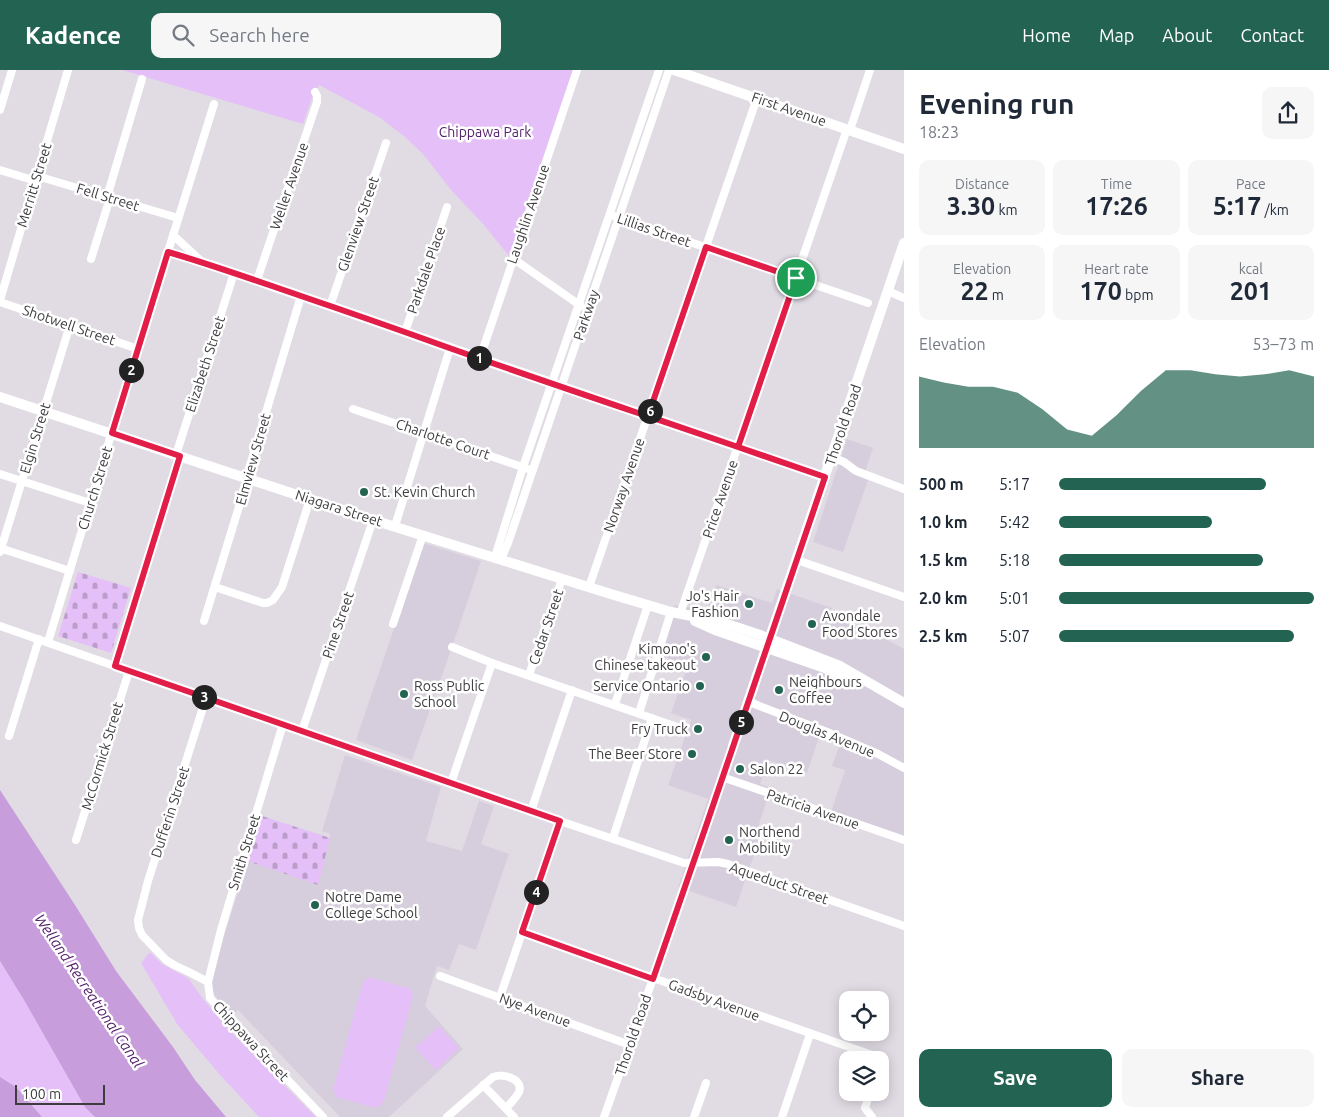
<!DOCTYPE html>
<meta charset="utf-8">
<style>
body{margin:0;font-family:Ubuntu,sans-serif;background:#f6f6f7;color:#1f2937;height:100vh;display:flex;flex-direction:column;font-size:19px;white-space:nowrap}
*{box-sizing:border-box;margin:0}
p{font-size:16px;color:#747a83}
.icon{flex:none;width:28px;height:28px;fill:none;stroke:currentColor;stroke-width:2;stroke-linecap:round;stroke-linejoin:round}
.map{position:relative;flex:1;overflow:hidden}
.drawer{display:flex;flex-direction:column;background:#fff;width:425px}
.drawer>*{flex:none}
.buttons{position:absolute;left:839px;top:921px;display:grid;gap:10px}
.buttons a{display:grid;place-items:center;width:50px;height:50px;border-radius:10px;background:#fff;box-shadow:0 2px 12px #0003;font-size:25px}
.scale{position:absolute;left:15px;bottom:12px;width:90px;box-sizing:border-box;padding-left:5px;border:2px solid #3e3c3f;border-top:0;font-size:14px;line-height:18px;white-space:nowrap;color:#3e3c3f;-webkit-text-stroke:4px #fff;paint-order:stroke}
.pin{position:absolute;display:grid;place-items:center;width:42px;height:42px;color:#fff;margin:-21px;border:2px solid #fff;border-radius:50%;box-shadow:0 1px 5px #0007}
.km{position:absolute;width:25px;height:25px;margin:-12px;border-radius:50%;background:#222;color:#fff;font-size:14px;line-height:25px;text-align:center}
.round{display:grid;place-items:center;flex:none;width:52px;height:52px;border-radius:10px;background:#f6f6f7}
.summary{display:flex;align-items:center;justify-content:space-between;height:85px;padding:0 15px}
h1{font-size:28px;font-weight:700;line-height:38px}
.stats{display:grid;grid-template-columns:repeat(3,1fr);gap:8px;height:85px;padding:5px 15px}
.stats div{display:grid;align-content:center;border-radius:10px;background:#f6f6f7;text-align:center}
.stats b{font-size:25px;font-weight:700}
.stats small{font-size:14px;font-weight:400}
.stats p{font-size:14px}
.chart{height:140px;padding:10px 15px}
.chart p{display:flex;justify-content:space-between}
.chart svg{width:100%;height:90px;margin-top:5px;fill:#226351;opacity:.7}
.cta{display:flex;gap:10px;margin-top:auto;padding:10px 15px}
.cta a{flex:1;height:58px;border-radius:10px;background:#226351;color:#fff;font-size:20px;font-weight:700;line-height:58px;text-align:center}
.cta a+a{background:#f6f6f7;color:#1f2937}
ul{padding:0 15px;list-style:none;font-size:16px}
li{display:grid;grid-template-columns:80px 60px 1fr;align-items:center;height:38px}
li i{height:12px;border-radius:6px;background:#226351}
header{display:flex;align-items:center;gap:30px;box-sizing:border-box;height:70px;padding:0 25px;background:#226351;color:#fff}
header strong{font-size:24px}
nav{display:flex;gap:28px;margin-inline-start:auto;font-size:18px}
.search{width:350px;height:45px;background:#f6f6f7;display:flex;align-items:center;gap:12px;box-sizing:border-box;padding:0 18px;border-radius:10px;color:#747a83;font-size:19px}
main{display:flex;flex:1;min-height:0}
.map>svg:first-child{display:block}
</style>
<header>
<strong>Kadence</strong>
<div class="search"><svg class="icon" aria-label="search" viewBox="0 0 24 24"><circle cx="10" cy="10" r="6"/><path d="M15 15l6 6"/></svg>Search here</div>
<nav><a>Home</a><a>Map</a><a>About</a><a>Contact</a></nav>
</header>
<main>
<div class="map">
<svg width="904" height="1047" viewBox="0 0 904 1047">
<defs>
<pattern id="cemetery-stones" width="16" height="16" patternUnits="userSpaceOnUse" patternTransform="scale(1.25)"><rect width="16" height="16" fill="#e5c0f8"/><path d="M2 7V4a2 2 0 0 1 4 0v3zM10 15v-3a2 2 0 0 1 4 0v3z" fill="#bb9dca"/></pattern>
</defs>
<rect width="100%" height="100%" fill="#e1dce4"/>
<!-- built -->
<g fill="#d7cedd">
<polygon points="847,369 873,378 863,408 868,410 843,482 813,472"/>
<polygon points="423,473 481,491 452,577 412,690 356,670"/>
<polygon points="716,515 772,533 777,519 832,538 830,545 843,549 843,551 875,563 904,579 904,774 829,748 845,700 832,696 841,671 820,664 807,703 768,690 760,714 771,718 756,763 761,765 736,837 678,817 708,729 668,715 691,650 671,643 688,595 658,585 674,535 688,537 706,543"/>
<polygon points="345,685 441,717 426,771 462,781 479,731 494,736 481,774 509,784 476,880 459,874 449,900 437,896 425,936 463,979 389,1047 340,1047 238,940 233,944 216,927 212,920 211,913 212,904 262,746 330,768 330,764 322,761"/>
</g>
<!-- cemetery -->
<g fill="url(#cemetery-stones)">
<polygon points="78,502 131,518 111,583 58,566"/>
<polygon points="262,746 330,768 318,815 247,791"/>
</g>
<!-- park -->
<g fill="#e5c0f8">
<polygon points="122,0 573,0 509,186 483,154 451,120 423,84 405,67 379,47 319,15 312,28 303,54"/>
<polygon points="150,882 162,894 188,908 204,930 229,960 316,1047 259,1047 220,1005 177,954 141,893"/>
<polygon points="0,891 24,930 85,1036 95,1047 42,1047 16,1017 0,1007"/>
<polygon points="369,907 411,919 413,927 384,1030 380,1036 376,1038 336,1027 333,1020 362,915 365,910"/>
<polygon points="439,956 459,978 436,1000 415,978"/>
</g>
<!-- water -->
<g fill="#c79ddc">
<polygon points="0,720 75,835 116,901 173,977 195,1010 226,1047 95,1047 85,1037 24,930 0,891"/>
<polygon points="0,1007 16,1017 42,1047 0,1047"/>
</g>
<g fill="none" stroke-linecap="round" stroke-linejoin="round">
<!-- street -->
<g stroke="#fff" stroke-width="8">
<polyline points="0,40 12,0"/>
<polyline points="850,60 870,0"/>
<polyline points="0,100 36,111"/>
<polyline points="37,106 178,148"/>
<polyline points="107,127 142,9"/>
<polyline points="614,146 868,233"/>
<polyline points="173,165 200,190"/>
<polyline points="168,182 204,192 257,210 825,407"/>
<polyline points="91,189 110,128"/>
<polyline points="512,190 518,192 581,236"/>
<polyline points="257,210 317,32 317,26 315,22"/>
<polyline points="888,221 904,228"/>
<polyline points="0,230 68,0"/>
<polyline points="0,232 138,279"/>
<polyline points="330,236 386,73"/>
<polyline points="405,262 447,137"/>
<polyline points="480,288 577,0"/>
<polyline points="353,339 528,399"/>
<polyline points="176,385 234,203"/>
<polyline points="832,387 844,392 856,401 904,419"/>
<polyline points="0,404 90,433"/>
<polyline points="395,456 450,278"/>
<polyline points="0,478 70,501"/>
<polyline points="0,482 70,255"/>
<polyline points="495,487 523,397 659,0"/>
<polyline points="501,489 508,473 669,0"/>
<polyline points="797,490 904,527"/>
<polyline points="215,517 263,533 267,533 273,530 282,517 310,429"/>
<polyline points="589,517 757,28"/>
<polyline points="680,544 847,59"/>
<polyline points="204,551 245,417 249,399 301,226"/>
<polyline points="393,554 423,465"/>
<polyline points="0,556 560,751 684,793 718,792 728,794 904,856"/>
<polyline points="48,572 114,355 214,34"/>
<polyline points="452,577 492,593 683,659"/>
<polyline points="115,596 180,386"/>
<polyline points="529,605 562,509"/>
<polyline points="206,628 148,811 138,850 139,858 142,865 166,890 174,895 191,903 208,912"/>
<polyline points="748,631 757,635 827,662 878,684 904,698"/>
<polyline points="615,634 648,535"/>
<polyline points="639,643 671,542"/>
<polyline points="283,654 221,860 208,912 210,928 226,946 230,946 243,963 323,1047"/>
<polyline points="302,661 373,450"/>
<polyline points="9,666 39,569"/>
<polyline points="722,707 904,770"/>
<polyline points="451,713 492,593"/>
<polyline points="531,741 572,620"/>
<polyline points="613,768 652,648"/>
<polyline points="76,770 129,601"/>
<polyline points="522,862 647,907 662,911 872,985 876,990"/>
<polyline points="440,906 630,975"/>
<polyline points="500,927 560,751"/>
<polyline points="483,1015 514,1047"/>
<polyline points="870,1022 865,1038 872,1047"/>
<path d="M447,1047L493,1007C503,1003 524,1009 519,1022C516,1028 510,1034 506,1038"/>
<polyline points="604,1047 689,807 733,676"/>
<polyline points="694,1047 706,1013"/>
<polyline points="782,1047 810,964"/>
</g>
<!-- secondary -->
<g stroke="#fff" stroke-width="10">
<polyline points="674,0 904,79"/>
<polyline points="0,327 373,450 614,525 671,542 718,551 760,565 840,596 904,633"/>
<polyline points="695,551 715,560 822,597 847,608 855,609"/>
<polyline points="733,676 904,173"/>
</g>
</g>
<g fill="none" stroke-linecap="round" stroke-linejoin="round">
<defs>
<path id="route" d="M796,208L738,377C639,343 539,310 441,275C394,258 348,242 301,226C257,211 213,195 168,182L112,363L180,386L115,596L560,751L522,862L653,909L706,756L825,407C766,387 707,366 648,346L706,177L796,208"/>
</defs>
<!-- route casing -->
<use href="#route" stroke="#fff" stroke-width="10"/>
<!-- route -->
<use href="#route" stroke="#e11d48" stroke-width="6"/>
</g>
<!-- markers -->
<g fill="#226351" stroke="#fff" stroke-width="2">
<circle cx="364" cy="422" r="5"/>
<circle cx="749" cy="534" r="5"/>
<circle cx="812" cy="554" r="5"/>
<circle cx="706" cy="587" r="5"/>
<circle cx="700" cy="616" r="5"/>
<circle cx="779" cy="620" r="5"/>
<circle cx="404" cy="624" r="5"/>
<circle cx="698" cy="659" r="5"/>
<circle cx="692" cy="684" r="5"/>
<circle cx="740" cy="699" r="5"/>
<circle cx="729" cy="770" r="5"/>
<circle cx="315" cy="835" r="5"/>
</g>
<g text-anchor="middle" stroke-width="5" stroke-linejoin="round" paint-order="stroke">
<!-- street labels -->
<g font-size="14" fill="#3e3c3f" stroke="#fff">
<text transform="translate(789 39) rotate(19)" y="5">First Avenue</text>
<text transform="translate(34 115) rotate(-73)" y="5">Merritt Street</text>
<text transform="translate(289 116) rotate(-71)" y="5">Weller Avenue</text>
<text transform="translate(108 127) rotate(17)" y="5">Fell Street</text>
<text transform="translate(528 144) rotate(-71)" y="5">Laughlin Avenue</text>
<text transform="translate(358 154) rotate(-71)" y="5">Glenview Street</text>
<text transform="translate(654 160) rotate(19)" y="5">Lillias Street</text>
<text transform="translate(426 200) rotate(-71)" y="5">Parkdale Place</text>
<text transform="translate(586 245) rotate(-71)" y="5">Parkway</text>
<text transform="translate(69 255) rotate(19)" y="5">Shotwell Street</text>
<text transform="translate(205 294) rotate(-72)" y="5">Elizabeth Street</text>
<text transform="translate(843 355) rotate(-71)" y="5">Thorold Road</text>
<text transform="translate(35 368) rotate(-73)" y="5">Elgin Street</text>
<text transform="translate(443 369) rotate(19)" y="5">Charlotte Court</text>
<text transform="translate(253 389) rotate(-74)" y="5">Elmview Street</text>
<text transform="translate(624 415) rotate(-71)" y="5">Norway Avenue</text>
<text transform="translate(95 418) rotate(-73)" y="5">Church Street</text>
<text transform="translate(720 429) rotate(-71)" y="5">Price Avenue</text>
<text transform="translate(339 438) rotate(18)" y="5">Niagara Street</text>
<text transform="translate(338 555) rotate(-71)" y="5">Pine Street</text>
<text transform="translate(546 557) rotate(-71)" y="5">Cedar Street</text>
<text transform="translate(827 664) rotate(22)" y="5">Douglas Avenue</text>
<text transform="translate(102 686) rotate(-73)" y="5">McCormick Street</text>
<text transform="translate(813 739) rotate(19)" y="5">Patricia Avenue</text>
<text transform="translate(170 742) rotate(-72)" y="5">Dufferin Street</text>
<text transform="translate(244 782) rotate(-73)" y="5">Smith Street</text>
<text transform="translate(779 813) rotate(19)" y="5">Aqueduct Street</text>
<text transform="translate(714 930) rotate(20)" y="5">Gadsby Avenue</text>
<text transform="translate(535 940) rotate(20)" y="5">Nye Avenue</text>
<text transform="translate(633 965) rotate(-71)" y="5">Thorold Road</text>
<text transform="translate(251 971) rotate(47)" y="5">Chippawa Street</text>
</g>
<!-- park labels -->
<g font-size="14" fill="#521e68" stroke="#fff">
<text x="485" y="67">Chippawa Park</text>
</g>
<!-- poi labels -->
<g font-size="14" fill="#3e3c3f" stroke="#fff" text-anchor="start">
<text x="374" y="427">St. Kevin Church</text>
<text x="739" y="531" text-anchor="end">Jo's Hair<tspan x="739" dy="16">Fashion</tspan></text>
<text x="822" y="551">Avondale<tspan x="822" dy="16">Food Stores</tspan></text>
<text x="696" y="584" text-anchor="end">Kimono's<tspan x="696" dy="16">Chinese takeout</tspan></text>
<text x="789" y="617">Neighbours<tspan x="789" dy="16">Coffee</tspan></text>
<text x="414" y="621">Ross Public<tspan x="414" dy="16">School</tspan></text>
<text x="690" y="621" text-anchor="end">Service Ontario</text>
<text x="688" y="664" text-anchor="end">Fry Truck</text>
<text x="682" y="689" text-anchor="end">The Beer Store</text>
<text x="750" y="704">Salon 22</text>
<text x="739" y="767">Northend<tspan x="739" dy="16">Mobility</tspan></text>
<text x="325" y="832">Notre Dame<tspan x="325" dy="16">College School</tspan></text>
</g>
<!-- water labels -->
<g font-size="15" font-style="italic" fill="#55216c" stroke="#fff">
<text transform="translate(89 921) rotate(56)" y="5">Welland Recreational Canal</text>
</g>
</g>
</svg>
<div class="buttons">
<a><svg class="icon" aria-label="locate" viewBox="0 0 24 24"><circle cx="12" cy="12" r="6"/><path d="M12 2v4M12 18v4M2 12h4M18 12h4"/></svg></a>
<a><svg class="icon" aria-label="layers" viewBox="0 0 24 24"><path d="M12 4l9 5-9 5-9-5zM3 14l9 5 9-5"/></svg></a>
</div>
<div class="scale">100 m</div>
<div class="pin" style="left:796px;top:208px;background:#1e9e55"><svg class="icon" aria-label="arrive" viewBox="0 0 24 24"><path d="M6 21V4h12l-3 4 3 4H6"/></svg></div>
<b class="km" style="left:479px;top:288px">1</b>
<b class="km" style="left:131px;top:300px">2</b>
<b class="km" style="left:204px;top:627px">3</b>
<b class="km" style="left:536px;top:822px">4</b>
<b class="km" style="left:741px;top:652px">5</b>
<b class="km" style="left:650px;top:341px">6</b>
</div>
<section class="drawer">
<div class="summary"><div><h1>Evening run</h1><p>18:23</p></div><a class="round"><svg class="icon" aria-label="share" viewBox="0 0 24 24"><path d="M12 15V3M7 8l5-5 5 5M5 13v7h14v-7"/></svg></a></div>
<div class="stats">
<div><p>Distance</p><b>3.30<small> km</small></b></div>
<div><p>Time</p><b>17:26</b></div>
<div><p>Pace</p><b>5:17<small> /km</small></b></div>
</div>
<div class="stats">
<div><p>Elevation</p><b>22<small> m</small></b></div>
<div><p>Heart rate</p><b>170<small> bpm</small></b></div>
<div><p>kcal</p><b>201</b></div>
</div>
<div class="chart"><p><span>Elevation</span>53–73 m</p>
<svg viewBox="0 0 160 44" preserveAspectRatio="none"><path d="M0 44V9L10 12L20 14L30 14L40 17L50 25L60 35L70 38L80 28L90 16L100 6L110 6L120 8L130 9L140 8L150 6L160 9V44z"/></svg>
</div>
<ul>
<li><b>500 m</b>5:17<i style="width:81%"></i></li>
<li><b>1.0 km</b>5:42<i style="width:60%"></i></li>
<li><b>1.5 km</b>5:18<i style="width:80%"></i></li>
<li><b>2.0 km</b>5:01<i style="width:100%"></i></li>
<li><b>2.5 km</b>5:07<i style="width:92%"></i></li>
</ul>
<div class="cta"><a>Save</a><a>Share</a></div>
</section>
</main>
